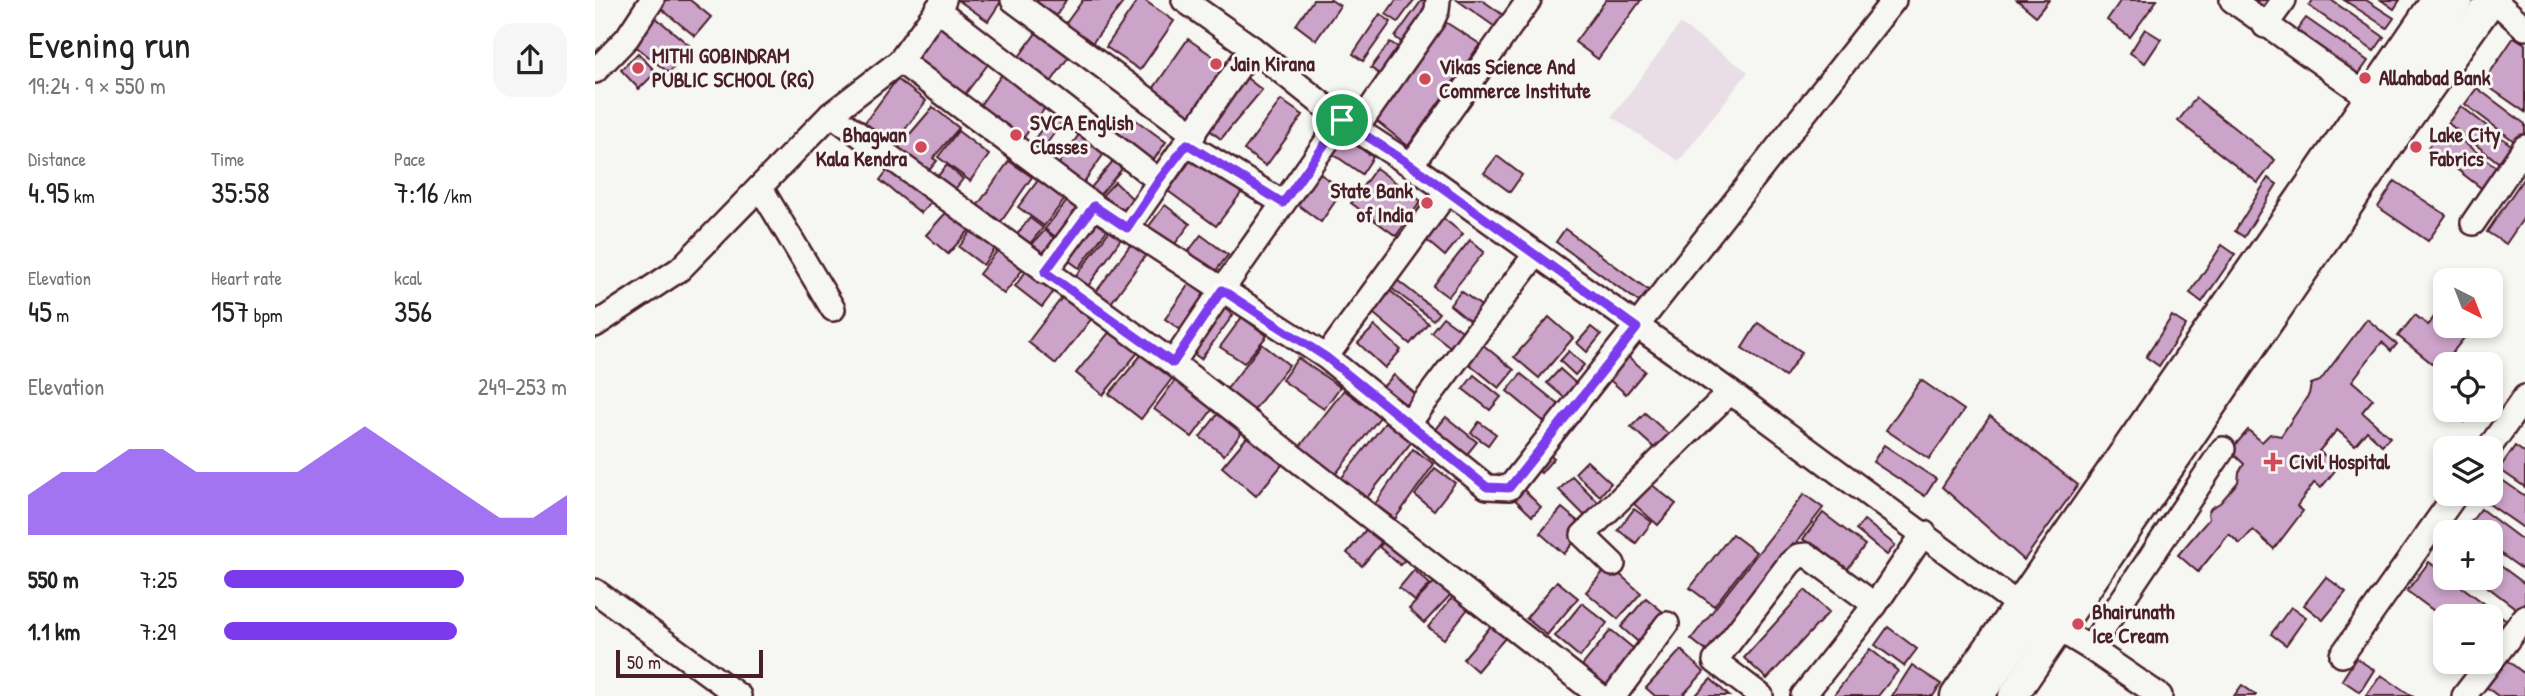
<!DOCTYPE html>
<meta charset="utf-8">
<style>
body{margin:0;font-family:"Patrick Hand",sans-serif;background:#f6f6f6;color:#222;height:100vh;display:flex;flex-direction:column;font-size:26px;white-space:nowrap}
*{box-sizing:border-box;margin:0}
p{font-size:23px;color:#767676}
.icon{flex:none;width:38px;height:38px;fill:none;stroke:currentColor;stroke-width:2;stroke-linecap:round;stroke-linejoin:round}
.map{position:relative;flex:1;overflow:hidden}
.drawer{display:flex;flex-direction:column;background:#fff;width:595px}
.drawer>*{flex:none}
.needle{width:46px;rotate:138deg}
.tools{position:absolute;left:1838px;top:268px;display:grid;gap:14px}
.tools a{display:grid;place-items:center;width:70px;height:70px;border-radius:14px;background:#fff;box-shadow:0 4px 10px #0003;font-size:35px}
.scale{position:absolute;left:21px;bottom:18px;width:147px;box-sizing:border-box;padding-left:7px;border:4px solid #4a1f2b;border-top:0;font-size:19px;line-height:24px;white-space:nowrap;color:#4a1f2b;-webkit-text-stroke:5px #f6f6f2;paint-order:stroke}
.pin{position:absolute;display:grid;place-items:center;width:60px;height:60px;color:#fff;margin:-30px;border:4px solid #fff;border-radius:50%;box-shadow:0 2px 7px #0007}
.round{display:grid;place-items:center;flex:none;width:74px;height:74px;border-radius:21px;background:#f6f6f6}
.overview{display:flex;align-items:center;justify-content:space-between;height:119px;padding:0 28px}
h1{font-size:38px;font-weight:600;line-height:52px}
.stats{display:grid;grid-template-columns:repeat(3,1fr);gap:10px;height:119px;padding:7px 28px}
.stats div{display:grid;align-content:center}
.stats b{font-size:30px;font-weight:600}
.stats small{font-size:19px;font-weight:400}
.stats p{font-size:19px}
.chart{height:196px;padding:14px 28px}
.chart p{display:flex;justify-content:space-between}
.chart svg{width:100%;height:126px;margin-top:7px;fill:#7c3aed;opacity:.7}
ul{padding:0 28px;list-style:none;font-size:23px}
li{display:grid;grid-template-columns:112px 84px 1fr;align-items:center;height:52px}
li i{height:18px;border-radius:9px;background:#7c3aed}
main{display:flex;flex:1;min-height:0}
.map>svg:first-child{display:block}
</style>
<main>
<section class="drawer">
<div class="overview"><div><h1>Evening run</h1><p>19:24 · 9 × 550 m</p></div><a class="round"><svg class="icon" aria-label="share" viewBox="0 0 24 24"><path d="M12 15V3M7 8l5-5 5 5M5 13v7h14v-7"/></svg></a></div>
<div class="stats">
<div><p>Distance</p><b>4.95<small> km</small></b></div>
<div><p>Time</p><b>35:58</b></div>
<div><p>Pace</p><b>7:16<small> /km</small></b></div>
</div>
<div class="stats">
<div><p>Elevation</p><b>45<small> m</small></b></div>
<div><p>Heart rate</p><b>157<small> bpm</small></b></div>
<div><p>kcal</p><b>356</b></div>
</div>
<div class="chart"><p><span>Elevation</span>249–253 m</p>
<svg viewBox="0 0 160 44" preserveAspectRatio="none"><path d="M0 44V30L10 22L20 22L30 14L40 14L50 22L60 22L70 22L80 22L90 14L100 6L110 14L120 22L130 30L140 38L150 38L160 30V44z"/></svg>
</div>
<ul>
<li><b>550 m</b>7:25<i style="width:70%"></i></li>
<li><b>1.1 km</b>7:29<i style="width:68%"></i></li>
</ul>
</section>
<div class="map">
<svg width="1930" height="696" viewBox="0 0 1930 696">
<rect width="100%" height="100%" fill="#f6f6f2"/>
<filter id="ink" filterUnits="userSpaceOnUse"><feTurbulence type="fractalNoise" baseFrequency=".0143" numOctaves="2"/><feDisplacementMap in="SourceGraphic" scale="14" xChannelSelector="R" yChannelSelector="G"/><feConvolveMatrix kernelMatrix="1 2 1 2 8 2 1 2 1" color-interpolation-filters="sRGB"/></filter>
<g filter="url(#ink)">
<!-- built -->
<polygon fill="#e9dde6" points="1085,24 1153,72 1084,161 1017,117"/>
<!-- building -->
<g fill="#cca3c9" stroke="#4a1f2b" stroke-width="2">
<polygon points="64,0 95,0 116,17 100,36 60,4"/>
<polygon points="363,0 407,0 393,21"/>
<polygon points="437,0 471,0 461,16"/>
<polygon points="488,0 530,0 495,46 469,26"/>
<polygon points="543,0 549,0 579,21 545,70 511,47"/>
<polygon points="718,0 736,0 745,6 721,40 701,25"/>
<polygon points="801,0 819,0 803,22 791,14"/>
<polygon points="827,0 842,0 809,44 800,37"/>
<polygon points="862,0 887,0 912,18 903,29"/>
<polygon points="1011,0 1046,0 1003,59 980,42"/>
<polygon points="1422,0 1454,0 1441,16"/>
<polygon points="1526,0 1562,0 1535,37 1512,20"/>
<polygon points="1647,0 1674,0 1676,1 1666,15"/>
<polygon points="1718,0 1736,0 1789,37 1779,51 1714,6"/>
<polygon points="1749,0 1771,0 1799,18 1792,28"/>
<polygon points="1786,0 1805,0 1799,9"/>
<polygon points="785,14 796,22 768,61 758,54"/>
<polygon points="60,17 95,46 74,73 38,44"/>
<polygon points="844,18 885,44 813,146 774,115"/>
<polygon points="1711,18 1773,61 1761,78 1699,34"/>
<polygon points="345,25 394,63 364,102 314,64"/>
<polygon points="446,26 479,49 454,85 421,61"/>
<polygon points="1550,29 1566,39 1550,63 1535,53"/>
<polygon points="1919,37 1930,44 1930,112 1888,83"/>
<polygon points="593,39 635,68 598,121 556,92"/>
<polygon points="795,42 806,49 787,76 776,68"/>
<polygon points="43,53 61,72 44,89 26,70"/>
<polygon points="413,66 457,98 427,140 383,108"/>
<polygon points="648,75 667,90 626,139 608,125"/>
<polygon points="302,79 331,101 297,147 268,125"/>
<polygon points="1882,88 1930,124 1930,143 1927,147 1870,104"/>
<polygon points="1601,98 1680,160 1663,183 1583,121"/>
<polygon points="686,100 708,115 671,166 649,150"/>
<polygon points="1866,106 1925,152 1912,169 1853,123"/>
<polygon points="338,107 364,128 338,158 342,161 326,180 297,155"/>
<polygon points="459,112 469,119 444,155 433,148"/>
<polygon points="534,115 571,142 555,165 518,137"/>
<polygon points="1849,127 1910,174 1894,194 1833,147"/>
<polygon points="487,130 513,148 486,186 461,168"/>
<polygon points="363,131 394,155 375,181 343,157"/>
<polygon points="746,135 778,157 767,174 735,152"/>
<polygon points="599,156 647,192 621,226 573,191"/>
<polygon points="902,156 927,175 915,192 889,173"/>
<polygon points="414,161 437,177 403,226 380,209"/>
<polygon points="518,161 527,169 503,197 494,190"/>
<polygon points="298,163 340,197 326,213 285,180"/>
<polygon points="352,165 368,179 354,197 337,183"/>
<polygon points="781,168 826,201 801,236 756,203"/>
<polygon points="724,173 748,190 726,222 702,204"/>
<polygon points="1930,176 1930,216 1911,244 1892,232"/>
<polygon points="1673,178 1682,184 1649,237 1640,231"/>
<polygon points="444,179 470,199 449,226 423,207"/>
<polygon points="1800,181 1851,215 1833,241 1783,207"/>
<polygon points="520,182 540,201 524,219 501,202"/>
<polygon points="472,201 490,215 469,243 450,229"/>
<polygon points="570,205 595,224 576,249 551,230"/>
<polygon points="356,207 378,226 353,254 331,235"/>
<polygon points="496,212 515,226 484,268 465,254"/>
<polygon points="843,214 868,234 850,256 825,235"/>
<polygon points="435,218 448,228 429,251 417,241"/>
<polygon points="381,225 405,242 388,265 364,247"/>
<polygon points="518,226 530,233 489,292 476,283"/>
<polygon points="970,229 1060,295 1051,307 961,242"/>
<polygon points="450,230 468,246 450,268 431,251"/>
<polygon points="606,235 633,255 620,272 593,252"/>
<polygon points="875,240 889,252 853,297 838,286"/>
<polygon points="536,244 551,255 513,307 498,296"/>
<polygon points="407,245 431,265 409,294 384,274"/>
<polygon points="1627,245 1640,254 1607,302 1595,293"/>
<polygon points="435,266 462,287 447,307 420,286"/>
<polygon points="802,280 844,313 838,320 796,288"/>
<polygon points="594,284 610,295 586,330 570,319"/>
<polygon points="792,288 833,323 815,344 773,309"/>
<polygon points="472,291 501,313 461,364 433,342"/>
<polygon points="866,291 889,308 877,323 855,305"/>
<polygon points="624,304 638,315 606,359 591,348"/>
<polygon points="1845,309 1850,313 1850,326 1866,326 1874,332 1844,369 1803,336 1820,315 1833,325"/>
<polygon points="1577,316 1591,325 1564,366 1551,357"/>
<polygon points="647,317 672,336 649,363 625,347"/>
<polygon points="848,317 870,333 858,349 836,332"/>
<polygon points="954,317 978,338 944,378 919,357"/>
<polygon points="1772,319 1802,344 1796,351 1787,342 1757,381 1778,399 1767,412 1795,437 1787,445 1772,431 1760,445 1742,430 1724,451 1743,467 1726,488 1719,483 1702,506 1708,511 1679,549 1658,530 1645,544 1634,534 1603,572 1583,555 1614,519 1613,513 1616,508 1625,503 1643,482 1644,472 1649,464 1635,451 1653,430 1667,442 1675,434 1686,436 1714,394 1716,384 1725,381"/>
<polygon points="1163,323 1207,352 1190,377 1147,348"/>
<polygon points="520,325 549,345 508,395 481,373"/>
<polygon points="780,326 806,350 790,368 763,343"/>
<polygon points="996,327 1006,335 992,352 982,343"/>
<polygon points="667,344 694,365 655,415 628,394"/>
<polygon points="887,344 919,370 904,388 872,362"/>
<polygon points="552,348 582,372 546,419 514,394"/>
<polygon points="974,351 989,365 980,375 965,361"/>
<polygon points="1029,353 1050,371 1031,394 1010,376"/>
<polygon points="703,358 745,387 729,409 687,380"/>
<polygon points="965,369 984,386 972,400 952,383"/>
<polygon points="926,374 967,407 953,425 912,391"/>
<polygon points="584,375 622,403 597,437 559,409"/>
<polygon points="799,375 827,400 814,415 785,390"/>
<polygon points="879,375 906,397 895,410 868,389"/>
<polygon points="1326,380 1369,410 1334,459 1291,430"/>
<polygon points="749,390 785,417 739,476 703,449"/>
<polygon points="629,406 653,425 629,455 605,437"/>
<polygon points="1863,410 1879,410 1869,422 1859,414"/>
<polygon points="1050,413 1078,438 1065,453 1036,427"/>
<polygon points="1395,416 1483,485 1429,560 1347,487"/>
<polygon points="851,417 882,442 868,459 837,434"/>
<polygon points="793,419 819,439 770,500 745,480"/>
<polygon points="884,422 901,434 893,445 876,433"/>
<polygon points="658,430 692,459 661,496 627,467"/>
<polygon points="1289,445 1341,479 1330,496 1278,462"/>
<polygon points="1920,446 1930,453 1930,487 1904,469"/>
<polygon points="818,449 839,464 800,519 780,504"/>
<polygon points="948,450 959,458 946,473 936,464"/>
<polygon points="992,461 1016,483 1005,496 980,473"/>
<polygon points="840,468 860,483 839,510 820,495"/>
<polygon points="1900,475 1930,496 1930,529 1884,497 1887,494 1895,494 1895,481"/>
<polygon points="977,476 1004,503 990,516 964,490"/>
<polygon points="1056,484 1081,504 1063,525 1039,504"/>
<polygon points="924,485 946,507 937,516 914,494"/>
<polygon points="1209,494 1228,508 1115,654 1096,639"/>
<polygon points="967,508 991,528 969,554 945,533"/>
<polygon points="1039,509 1057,522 1041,543 1023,530"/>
<polygon points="1886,509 1930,542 1930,571 1895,546 1895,532 1876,532 1871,528"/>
<polygon points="1228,513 1270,545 1251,571 1208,539"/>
<polygon points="1269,520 1300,545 1292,555 1261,530"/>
<polygon points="777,522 793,534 767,566 752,553"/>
<polygon points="1137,534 1161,552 1119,606 1095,588"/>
<polygon points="1850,535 1850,554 1841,547"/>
<polygon points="794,536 815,554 805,565 784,547"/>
<polygon points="1895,558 1930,584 1930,609 1927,613 1881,578 1895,578"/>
<polygon points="1834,562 1850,574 1850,578 1855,578 1918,625 1895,652 1895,616 1850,616 1850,619 1812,591"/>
<polygon points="1014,565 1046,593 1023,619 991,592"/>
<polygon points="819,570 835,584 820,601 804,588"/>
<polygon points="845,576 860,590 829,623 814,609"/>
<polygon points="1731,577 1751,592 1728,620 1709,605"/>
<polygon points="962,581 983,598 952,635 931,618"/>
<polygon points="864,589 880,600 849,639 833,627"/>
<polygon points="1210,590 1234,612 1172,679 1149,658"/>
<polygon points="1051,598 1074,617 1049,647 1026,627"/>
<polygon points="987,603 1012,623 985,657 960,636"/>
<polygon points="1696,607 1711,617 1691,645 1676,634"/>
<polygon points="902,619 916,631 882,671 868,659"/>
<polygon points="1293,627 1322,649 1309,666 1280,645"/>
<polygon points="1016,630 1044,653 1014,689 986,667"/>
<polygon points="1275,649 1303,671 1283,696 1238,696"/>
<polygon points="1086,650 1109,672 1087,696 1060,696 1051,688"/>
<polygon points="1906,656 1930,674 1930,696 1903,696 1886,683"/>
<polygon points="1761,658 1779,670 1765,692 1747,680"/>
<polygon points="1317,665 1346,684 1338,696 1297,696"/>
<polygon points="1786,675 1817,696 1771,696"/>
<polygon points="1116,679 1134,696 1100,696"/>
<polygon points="1647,685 1661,695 1660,696 1639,696"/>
</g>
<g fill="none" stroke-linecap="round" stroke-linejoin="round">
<defs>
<g id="minor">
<polyline points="418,0 599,134"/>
<polyline points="589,0 657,48 747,120 816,165 1135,392 1422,604 1495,648 1565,696"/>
<polyline points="1637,0 1774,97"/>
<polyline points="1899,0 1930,28"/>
<polyline points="342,9 563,180"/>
<polyline points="1670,26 1689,0"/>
<polyline points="305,61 499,206 731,357 892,487 914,488 1299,0"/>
<polyline points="0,71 32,38 57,0"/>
<polyline points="236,114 578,363 1005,696"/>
<polyline points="761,129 837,21 842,10 843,0"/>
<polyline points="592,144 688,203"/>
<polyline points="816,165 934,0"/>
<polyline points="165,187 238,309"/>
<polyline points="1878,223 1930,147"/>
<polyline points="532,228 657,48"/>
<polyline points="450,272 499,206"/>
<polyline points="0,325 85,269 236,114 305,61 349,0"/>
<polyline points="731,357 852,192"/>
<polyline points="578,363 627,290 747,120"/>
<polyline points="814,423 940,255"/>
<polyline points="1894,448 1930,397"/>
<polyline points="1018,564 988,535 1135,392"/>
<polyline points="0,591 144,696"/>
<polyline points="1495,648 1628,449"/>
<polyline points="1747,655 1861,494"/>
<polyline points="1019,696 1072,624"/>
<polyline points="1166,696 1120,661 1195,563 1203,556 1212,555 1280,605"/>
<polyline points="1208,696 1280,605 1329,533"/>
<polyline points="1387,696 1620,362 1866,0"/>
<polyline points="1869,696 1930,617"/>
</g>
<g id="major">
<polyline points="1360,696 1719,179 1841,0"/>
<polyline points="1418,696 1806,128 1897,0"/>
</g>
</defs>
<!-- minor casing -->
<use href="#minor" stroke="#4a1f2b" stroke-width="28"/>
<!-- major casing -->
<use href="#major" stroke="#4a1f2b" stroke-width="33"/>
<!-- minor -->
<use href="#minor" stroke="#f6f6f2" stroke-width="23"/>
<!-- major -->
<use href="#major" stroke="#f6f6f2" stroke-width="28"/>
</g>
</g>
<g fill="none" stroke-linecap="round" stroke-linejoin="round" filter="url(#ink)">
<defs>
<polygon id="route" points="747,120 816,165 1042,328 914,488 892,487 731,357 627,290 578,363 450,272 499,206 532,228 564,180 592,144 688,203"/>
</defs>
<!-- route casing -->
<use href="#route" stroke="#fff" stroke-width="14"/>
<!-- route -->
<use href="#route" stroke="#7c3aed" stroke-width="9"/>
</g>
<!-- markers -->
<g fill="#d1495b" stroke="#f6f6f2" stroke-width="2.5">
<circle cx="621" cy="64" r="7"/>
<circle cx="43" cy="68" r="7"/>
<circle cx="1770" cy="78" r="7"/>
<circle cx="830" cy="79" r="7"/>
<circle cx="421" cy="135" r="7"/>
<circle cx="326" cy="147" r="7"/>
<circle cx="1821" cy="147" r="7"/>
<circle cx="832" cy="203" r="7"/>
<path d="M1674.5 451.5h7v7h7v7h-7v7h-7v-7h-7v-7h7z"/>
<circle cx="1483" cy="624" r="7"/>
</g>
<g text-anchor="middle" stroke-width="6" stroke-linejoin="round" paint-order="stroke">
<!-- poi labels -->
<g font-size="21" font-weight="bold" fill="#4a1f2b" stroke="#f6f6f2" text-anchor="start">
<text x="57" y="63">MITHI GOBINDRAM<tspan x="57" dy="24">PUBLIC SCHOOL (RG)</tspan></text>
<text x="635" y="71">Jain Kirana</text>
<text x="844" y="74">Vikas Science And<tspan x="844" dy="24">Commerce Institute</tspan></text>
<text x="1784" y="85">Allahabad Bank</text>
<text x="435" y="130">SVCA English<tspan x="435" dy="24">Classes</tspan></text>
<text x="312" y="142" text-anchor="end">Bhagwan<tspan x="312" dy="24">Kala Kendra</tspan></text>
<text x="1835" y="142">Lake City<tspan x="1835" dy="24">Fabrics</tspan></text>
<text x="818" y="198" text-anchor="end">State Bank<tspan x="818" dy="24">of India</tspan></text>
<text x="1694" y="469">Civil Hospital</text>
<text x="1497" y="619">Bhairunath<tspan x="1497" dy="24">Ice Cream</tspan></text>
</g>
</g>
</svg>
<div class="tools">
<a><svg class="needle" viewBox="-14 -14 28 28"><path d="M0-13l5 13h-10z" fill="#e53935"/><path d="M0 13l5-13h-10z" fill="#767676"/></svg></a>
<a><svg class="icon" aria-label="locate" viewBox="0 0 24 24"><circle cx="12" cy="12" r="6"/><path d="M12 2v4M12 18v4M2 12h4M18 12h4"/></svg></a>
<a><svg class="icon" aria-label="layers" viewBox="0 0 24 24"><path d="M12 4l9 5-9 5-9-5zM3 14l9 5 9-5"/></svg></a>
<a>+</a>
<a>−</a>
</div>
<div class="scale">50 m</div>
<div class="pin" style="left:747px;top:120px;background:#1e9e55"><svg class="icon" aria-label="arrive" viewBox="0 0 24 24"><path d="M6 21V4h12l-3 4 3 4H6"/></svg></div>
</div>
</main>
